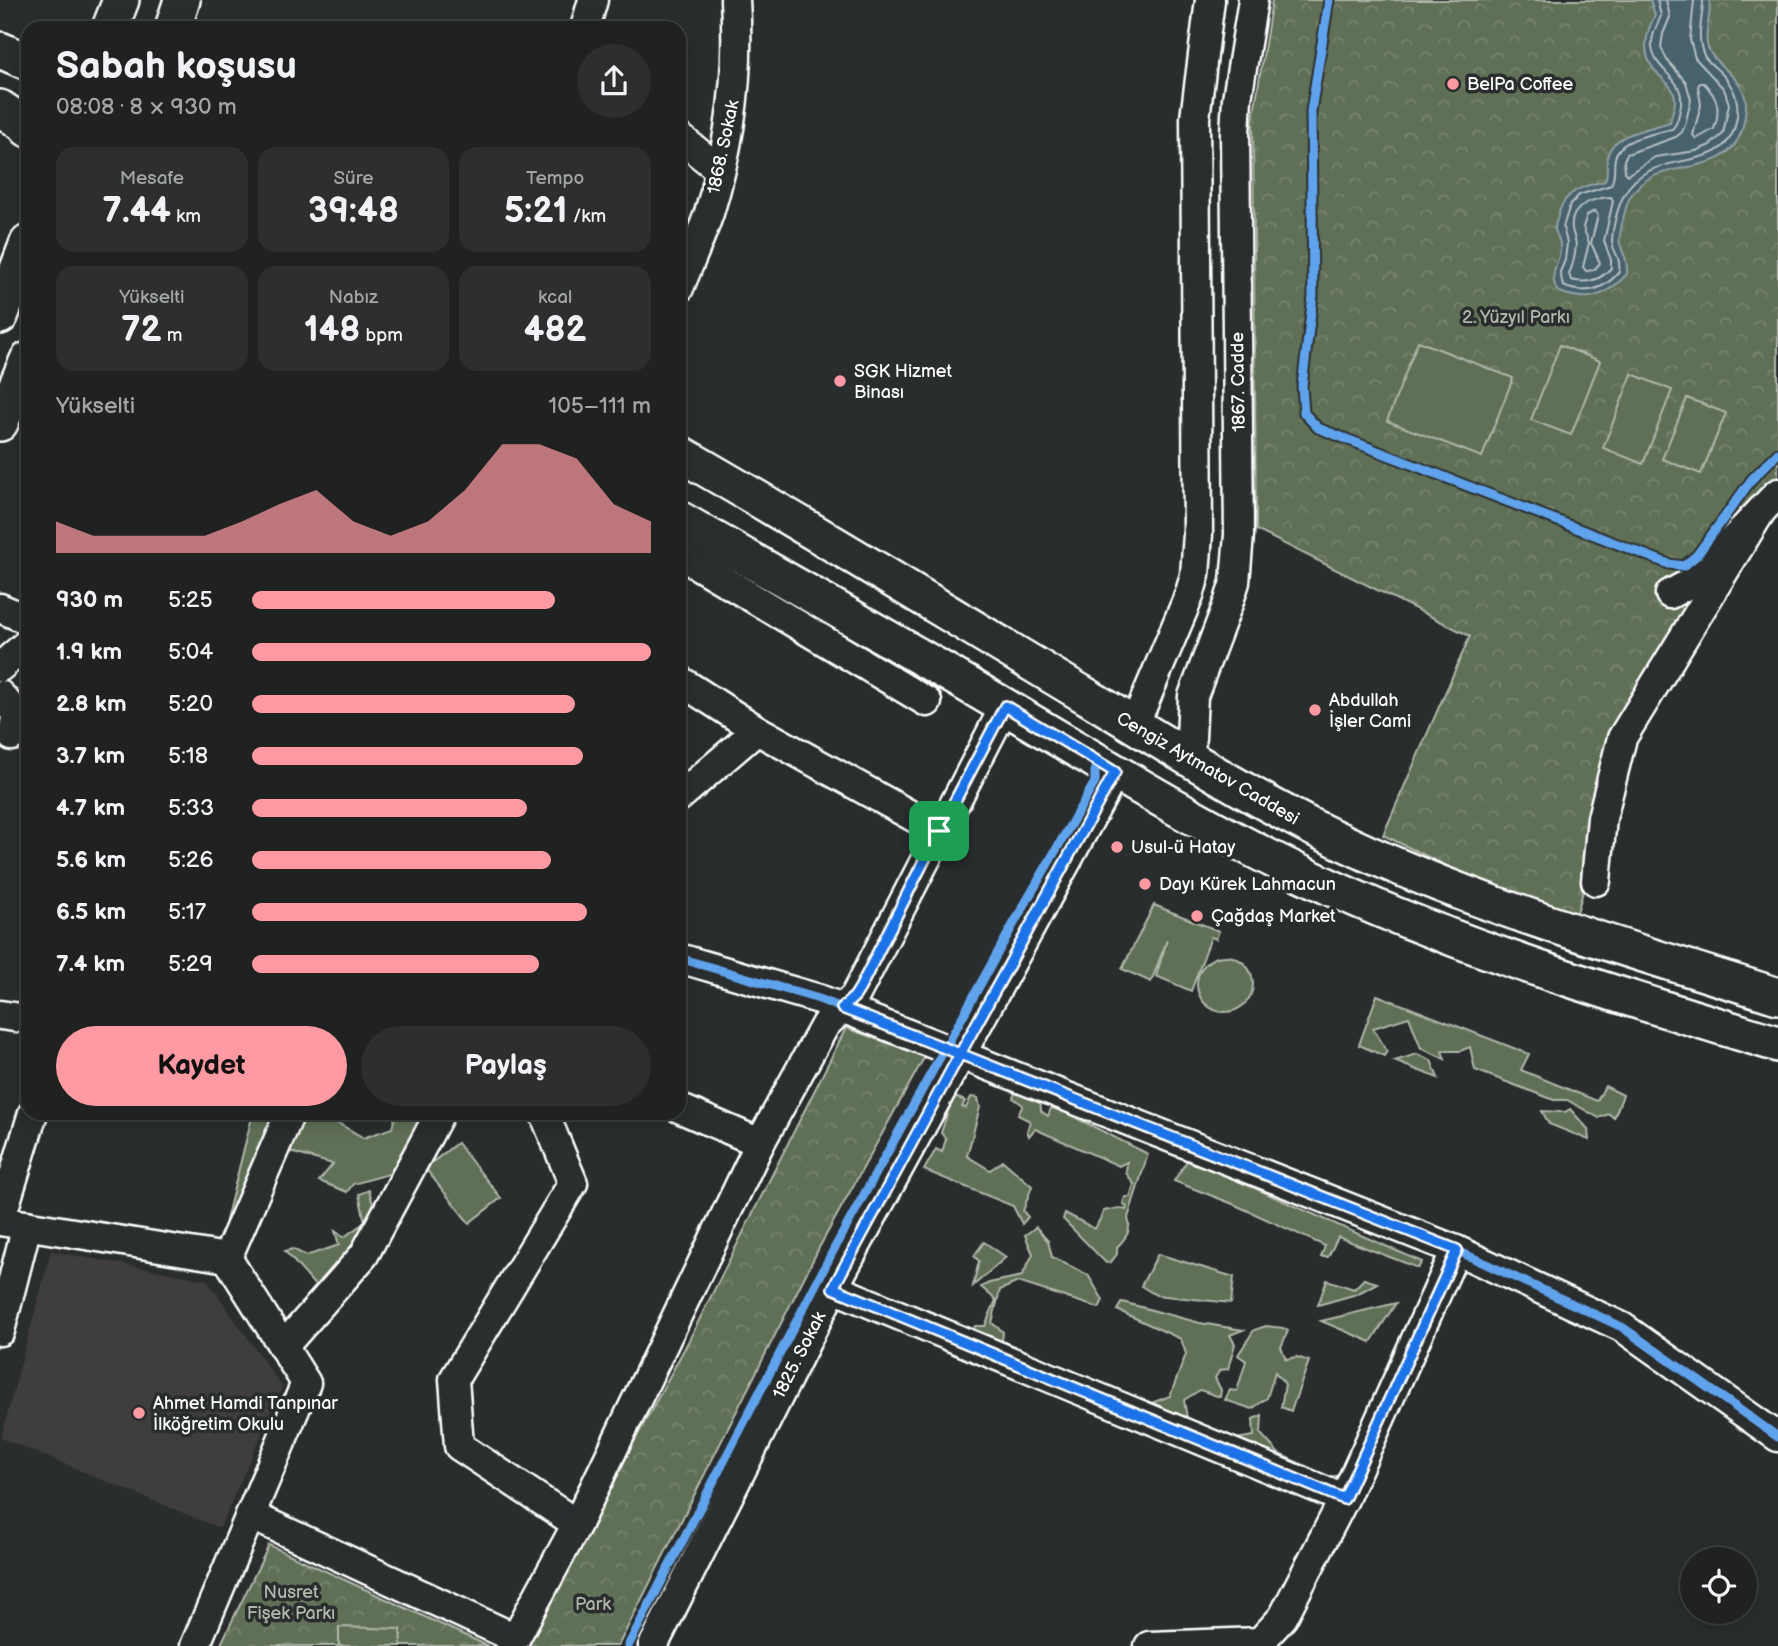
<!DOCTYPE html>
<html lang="tr">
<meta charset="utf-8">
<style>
body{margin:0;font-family:"Balsamiq Sans",sans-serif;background:#2d2f2f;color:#f1f3f6;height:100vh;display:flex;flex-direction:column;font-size:26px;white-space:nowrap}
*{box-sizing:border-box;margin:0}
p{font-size:23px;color:#a2a4a5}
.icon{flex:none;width:38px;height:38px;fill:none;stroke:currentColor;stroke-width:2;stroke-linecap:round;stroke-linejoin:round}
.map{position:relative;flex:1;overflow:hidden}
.panel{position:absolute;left:21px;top:21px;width:665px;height:1099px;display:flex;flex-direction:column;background:#202222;border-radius:21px;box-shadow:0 4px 18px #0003,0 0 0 2px #3d3f40}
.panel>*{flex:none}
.buttons{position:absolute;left:1680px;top:1547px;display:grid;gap:14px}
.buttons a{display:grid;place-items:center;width:77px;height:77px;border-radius:50%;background:#202222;box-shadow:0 4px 18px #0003,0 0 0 2px #3d3f40;font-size:35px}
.pin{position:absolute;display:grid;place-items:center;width:60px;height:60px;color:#fff;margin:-30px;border-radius:14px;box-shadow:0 4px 10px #0006}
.round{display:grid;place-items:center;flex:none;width:74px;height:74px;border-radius:37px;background:#2d2f2f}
.overview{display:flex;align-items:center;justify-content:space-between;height:119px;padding:0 35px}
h1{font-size:38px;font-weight:600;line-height:52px}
.stats{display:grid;grid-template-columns:repeat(3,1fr);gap:10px;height:119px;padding:7px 35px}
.stats div{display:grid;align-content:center;border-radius:18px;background:#2d2f2f;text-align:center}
.stats b{font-size:35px;font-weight:600}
.stats small{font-size:19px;font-weight:400}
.stats p{font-size:19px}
.chart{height:196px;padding:14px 35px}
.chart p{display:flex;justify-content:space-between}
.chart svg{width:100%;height:126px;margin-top:7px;fill:#ff9aa2;opacity:.7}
.action{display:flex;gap:14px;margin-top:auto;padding:14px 35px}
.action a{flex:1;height:80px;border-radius:42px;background:#ff9aa2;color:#111;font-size:28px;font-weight:600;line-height:80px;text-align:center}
.action a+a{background:#2d2f2f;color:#f1f3f6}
ul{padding:0 35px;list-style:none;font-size:23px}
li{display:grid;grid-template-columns:112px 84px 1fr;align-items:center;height:52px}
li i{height:18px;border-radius:9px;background:#ff9aa2}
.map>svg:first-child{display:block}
</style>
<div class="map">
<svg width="1778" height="1646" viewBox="0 0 1778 1646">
<defs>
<pattern id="park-crowns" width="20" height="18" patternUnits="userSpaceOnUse" patternTransform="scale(1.75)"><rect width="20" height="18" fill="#606f57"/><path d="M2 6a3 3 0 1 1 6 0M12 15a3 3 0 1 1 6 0" fill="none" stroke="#788570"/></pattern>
</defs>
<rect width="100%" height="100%" fill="#2a2d2e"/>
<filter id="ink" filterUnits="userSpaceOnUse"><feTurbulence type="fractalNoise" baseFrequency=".0143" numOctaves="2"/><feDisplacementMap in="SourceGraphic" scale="14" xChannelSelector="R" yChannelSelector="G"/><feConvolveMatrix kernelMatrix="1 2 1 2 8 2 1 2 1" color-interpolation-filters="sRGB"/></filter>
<g filter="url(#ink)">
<!-- built -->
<polygon fill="#3f3c3c" points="51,1251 207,1280 282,1387 220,1528 1,1438"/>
<!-- park -->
<g fill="url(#park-crowns)" stroke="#b0b7ab" stroke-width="2">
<polygon points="1272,0 1778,0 1778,515 1640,692 1576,916 1459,872 1383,835 1470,636 1256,530 1253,119"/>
<polygon points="846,1028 925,1056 820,1246 618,1646 524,1646 688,1342"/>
<polygon points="269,1545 488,1646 220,1646"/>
</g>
<!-- garden -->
<g fill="#606f57" stroke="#b0b7ab" stroke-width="2">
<polygon points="1418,341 1513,378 1482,457 1387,421"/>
<polygon points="1560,345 1600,361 1571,435 1531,420"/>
<polygon points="1632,374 1672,390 1643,464 1603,448"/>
<polygon points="1687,398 1726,413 1701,474 1662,459"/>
<polygon points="1154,905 1219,931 1216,939 1211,937 1191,991 1156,976 1167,940 1151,982 1122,969"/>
<circle cx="1225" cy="984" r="28"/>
<polygon points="1377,995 1529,1054 1521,1070 1597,1101 1605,1086 1623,1095 1614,1118 1609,1114 1599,1118 1567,1100 1554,1100 1475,1070 1470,1047 1460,1051 1442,1051 1445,1059 1421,1048 1409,1017 1373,1028 1387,1051 1384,1056 1359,1045"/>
<polygon points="1417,1054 1431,1060 1438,1078 1394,1061"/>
<path d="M1019,1082L1040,1092L1041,1111L1048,1116L1052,1106L1059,1104L1064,1112L1148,1154L1128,1218C1132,1230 1126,1238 1117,1247V1254L1111,1262L1106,1263L1063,1219L1065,1213L1095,1229L1104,1211L1120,1208L1126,1210L1127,1207L1123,1203L1125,1197H1130L1134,1184L1126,1173L1127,1162L1119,1166L1035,1129L1029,1136L1027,1131L1030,1121L1018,1115L1023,1105L1013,1098Z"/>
<polygon points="953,1096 965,1101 962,1107 966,1108 971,1097 978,1098 980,1107 967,1156 990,1170 1003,1161 1032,1186 1023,1211 1028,1217 1022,1224 1013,1206 924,1170 936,1149 942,1152 946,1139 941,1133"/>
<polygon points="1570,1109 1588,1129 1589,1140 1549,1124 1542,1111 1565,1112"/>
<polygon points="253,1113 275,1113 224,1228"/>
<path d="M300,1113C305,1113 312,1112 317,1113C320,1113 360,1135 363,1138L392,1128L395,1117L404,1113H433L403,1170L353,1184L347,1192L319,1181L333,1164L283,1150Z"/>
<polygon points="457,1143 501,1198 469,1223 425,1168"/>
<polygon points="1188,1159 1422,1262 1418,1268 1338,1237 1328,1257 1321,1257 1325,1246 1233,1204 1174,1181"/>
<polygon points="369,1190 377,1218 316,1301 310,1293 318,1289 285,1251 293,1249 306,1256 339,1245 335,1231 344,1237 365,1222 359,1194"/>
<polygon points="1036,1227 1048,1241 1052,1257 1088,1275 1103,1300 1099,1308 1018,1282 1000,1290 992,1323 1003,1332 1002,1342 1149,1404 1170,1396 1186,1354 1181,1339 1117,1310 1122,1302 1200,1323 1243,1330 1230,1335 1235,1344 1228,1369 1220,1370 1215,1378 1221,1390 1220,1397 1200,1390 1184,1400 1187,1418 1236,1439 1254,1436 1253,1419 1262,1415 1261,1434 1279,1454 1328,1476 1347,1476 1340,1491 971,1334 975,1326 985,1326 996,1300 981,1287 989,1283 1022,1276 1033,1254 1025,1235"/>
<polygon points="984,1242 1006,1257 973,1286 979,1261 974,1256"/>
<polygon points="1158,1254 1234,1277 1231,1303 1156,1295 1141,1286"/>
<polygon points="1364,1279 1377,1283 1357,1294 1318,1305 1327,1280 1354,1289"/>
<polygon points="1396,1303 1371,1342 1321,1321"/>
<polygon points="1266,1326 1283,1328 1288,1331 1281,1347 1286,1359 1297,1357 1309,1361 1291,1411 1281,1407 1285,1384 1275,1372 1267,1398 1252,1409 1225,1400 1230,1390 1237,1391 1246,1361 1238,1355 1254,1330"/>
<polygon points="339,1627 401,1629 401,1646 339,1646"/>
</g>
<!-- water -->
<path fill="#47626c" stroke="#91a1a7" stroke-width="2" d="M1650,0H1709C1713,17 1701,36 1710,52C1720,71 1743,75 1746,103C1746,111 1744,122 1742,130C1725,184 1656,152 1630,197C1626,205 1618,236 1620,244C1625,259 1627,257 1627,274C1605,298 1587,303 1557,291C1547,267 1562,265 1560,244C1560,239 1555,234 1555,228C1555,224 1558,217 1559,212C1567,189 1584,186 1605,181C1609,171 1605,162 1608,154C1615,132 1651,129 1670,122C1671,116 1675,107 1675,100C1675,88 1665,81 1657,73C1641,56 1645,34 1655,15Z"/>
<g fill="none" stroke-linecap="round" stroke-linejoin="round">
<!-- shore -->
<g stroke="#b5c0c4" stroke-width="2">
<path d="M1657,0L1661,16C1657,26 1651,35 1652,47C1655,74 1688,77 1680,110C1678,117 1678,124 1672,129C1656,134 1618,138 1615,158C1613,169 1616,175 1611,185L1579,195L1570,205L1563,227L1567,243L1565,260L1560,272L1563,286C1585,295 1604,290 1619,272C1621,255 1613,253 1612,242C1612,229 1618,206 1624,195C1649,145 1722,177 1735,126C1742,102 1734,85 1717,69C1711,64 1705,60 1703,53C1696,35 1703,18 1703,0"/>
<polyline points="1666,0 1670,17 1663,34 1661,47 1667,60 1686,82 1691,100 1685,125 1682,132 1676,137 1627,154 1624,160 1625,172 1627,175 1655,157 1696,151 1710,145 1723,134 1729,104 1724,89 1695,58 1690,40 1694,0"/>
<path d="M1700,83H1704C1718,98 1721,109 1714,129L1696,139L1693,135L1701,105L1698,86Z"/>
<path d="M1611,197L1613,201L1604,241L1611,260V268C1600,281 1587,284 1571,280L1569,274C1573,265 1575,256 1576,246C1576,239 1573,235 1572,229C1569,206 1593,198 1611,197Z"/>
<polygon points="1595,211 1598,215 1591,243 1600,263 1594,270 1586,271 1583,267 1589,243 1583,227 1587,215"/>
</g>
<defs>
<g id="minor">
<polyline points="585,28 593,0"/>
<polyline points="679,137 720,170"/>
<path d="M679,288C689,263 700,239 709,213C731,143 740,73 735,0"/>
<polyline points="679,554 927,702"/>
<polyline points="1670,594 1694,581 1778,493"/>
<polyline points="0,608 28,620"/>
<polyline points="0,667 28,643"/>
<polyline points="679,680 757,730"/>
<polyline points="0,695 17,714 12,736"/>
<polyline points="1134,726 1189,596 1195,575 1198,534 1195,118 1210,0"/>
<polyline points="1190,758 1193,696 1229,601 1235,582 1239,535 1235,132 1237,99 1253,0"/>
<polyline points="679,797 757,730 939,831"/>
<polyline points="1596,881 1602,818 1622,738 1761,511"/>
<polyline points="679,958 819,999 1456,1250 1622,1327 1778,1437"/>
<polyline points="0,1015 28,1019"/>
<polyline points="679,1108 760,1143"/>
<polyline points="544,1113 573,1183 454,1379 459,1446 577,1524"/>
<polyline points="0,1221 227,1258 306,1383 195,1646"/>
<polyline points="0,1221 33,1113"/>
<polyline points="227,1258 290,1113"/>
<polyline points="833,1288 1344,1499"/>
<polyline points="0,1331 27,1225"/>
<polyline points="283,1347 364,1255 440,1113"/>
<polyline points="250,1515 515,1638"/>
<polyline points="511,1646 577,1524 760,1143 825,1025 855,996 1005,706"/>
<polyline points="653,1646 833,1288 1115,773"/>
<polyline points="1149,1646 1260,1642 1283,1617 1344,1499 1456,1250"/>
</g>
<g id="major">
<polyline points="110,28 121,0"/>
<polyline points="173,28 182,0"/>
<polyline points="0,50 28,62"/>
<polyline points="0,108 24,124 28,129"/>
<polyline points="0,316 28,243"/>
<polyline points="0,423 28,360"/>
<path d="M679,453C817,532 952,616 1088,697C1166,744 1243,793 1324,833C1469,904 1625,948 1778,996"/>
<path d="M679,519C787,581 896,642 1004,706C1112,770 1218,836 1332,888C1475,953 1627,998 1778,1044"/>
</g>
</defs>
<!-- minor casing -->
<use href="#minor" stroke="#fff" stroke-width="33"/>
<!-- major casing -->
<use href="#major" stroke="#fff" stroke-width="40"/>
<!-- minor -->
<use href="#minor" stroke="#2a2d2e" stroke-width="28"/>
<!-- major -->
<use href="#major" stroke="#2a2d2e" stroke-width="35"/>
<defs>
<g id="cycleway">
<polyline points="1329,0 1311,111 1313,296 1302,386 1304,413 1318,428 1669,564 1684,566 1697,555 1752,479 1778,453"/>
<polyline points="679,958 819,999 1456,1250 1622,1327 1778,1437"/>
<polyline points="628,1646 833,1251 1018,916 1095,782 1095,761"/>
</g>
</defs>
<!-- cycleway casing -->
<use href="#cycleway" stroke="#2a2d2e" stroke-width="13"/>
<!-- cycleway -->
<use href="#cycleway" stroke="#60a3ed" stroke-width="9"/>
</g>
</g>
<g fill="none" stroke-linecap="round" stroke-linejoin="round" filter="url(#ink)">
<defs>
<polyline id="route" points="939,831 860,988 855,996 842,1008 960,1054 833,1288 1344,1499 1457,1250 960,1054 1115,772 1005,706 939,831"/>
</defs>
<!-- route casing -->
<use href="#route" stroke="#fff" stroke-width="14"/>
<!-- route -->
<use href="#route" stroke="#1a73e8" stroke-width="9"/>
</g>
<!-- markers -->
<g fill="#ff9aa2" stroke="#2a2d2e" stroke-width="2.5">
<circle cx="1453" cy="84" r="7"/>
<circle cx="840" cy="381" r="7"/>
<circle cx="1315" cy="710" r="7"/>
<circle cx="1117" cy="847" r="7"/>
<circle cx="1145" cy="884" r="7"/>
<circle cx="1197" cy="916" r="7"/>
<circle cx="139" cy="1413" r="7"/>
</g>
<g text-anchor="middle" stroke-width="7" stroke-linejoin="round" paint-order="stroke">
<!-- poi labels -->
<g font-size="18" fill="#fff" stroke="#2a2d2e" text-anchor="start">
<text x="1467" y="90">BelPa Coffee</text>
<text x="854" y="377">SGK Hizmet<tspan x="854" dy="21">Binası</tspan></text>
<text x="1329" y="706">Abdullah<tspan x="1329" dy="21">İşler Cami</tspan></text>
<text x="1131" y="853">Usul-ü Hatay</text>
<text x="1159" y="890">Dayı Kürek Lahmacun</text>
<text x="1211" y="922">Çağdaş Market</text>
<text x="153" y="1409">Ahmet Hamdi Tanpınar<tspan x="153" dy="21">İlköğretim Okulu</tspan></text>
</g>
<!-- street labels -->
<g font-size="18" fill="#fff" stroke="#2a2d2e">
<text transform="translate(723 147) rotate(-78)" y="6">1868. Sokak</text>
<text transform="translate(1238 382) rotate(-91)" y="6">1867. Cadde</text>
<text transform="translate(1208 768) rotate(30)" y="6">Cengiz Aytmatov Caddesi</text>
<text transform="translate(799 1355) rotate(-63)" y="6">1825. Sokak</text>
</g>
<!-- park labels -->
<g font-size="18" fill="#b0b7ab" stroke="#2a2d2e">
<text x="1516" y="323">2. Yüzyıl Parkı</text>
<text x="291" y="1598">Nusret<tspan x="291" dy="21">Fişek Parkı</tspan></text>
<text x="593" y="1610">Park</text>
</g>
</g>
</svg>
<div class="buttons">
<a><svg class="icon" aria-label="locate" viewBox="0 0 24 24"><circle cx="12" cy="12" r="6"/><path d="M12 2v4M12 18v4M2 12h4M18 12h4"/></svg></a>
</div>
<div class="pin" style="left:939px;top:831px;background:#1e9e55"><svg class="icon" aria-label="arrive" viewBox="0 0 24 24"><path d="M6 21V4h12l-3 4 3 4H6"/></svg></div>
<section class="panel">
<div class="overview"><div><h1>Sabah koşusu</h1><p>08:08 · 8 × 930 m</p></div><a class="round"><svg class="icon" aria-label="share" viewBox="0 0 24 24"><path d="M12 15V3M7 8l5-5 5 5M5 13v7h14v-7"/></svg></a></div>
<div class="stats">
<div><p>Mesafe</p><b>7.44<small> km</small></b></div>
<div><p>Süre</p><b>39:48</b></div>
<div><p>Tempo</p><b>5:21<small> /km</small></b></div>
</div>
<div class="stats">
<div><p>Yükselti</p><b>72<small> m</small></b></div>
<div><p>Nabız</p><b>148<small> bpm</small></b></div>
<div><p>kcal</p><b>482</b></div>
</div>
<div class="chart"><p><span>Yükselti</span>105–111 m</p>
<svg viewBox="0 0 160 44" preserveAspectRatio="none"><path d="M0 44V33L10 38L20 38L30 38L40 38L50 33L60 27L70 22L80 33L90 38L100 33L110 22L120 6L130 6L140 11L150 27L160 33V44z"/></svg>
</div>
<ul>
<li><b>930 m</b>5:25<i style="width:76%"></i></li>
<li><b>1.9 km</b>5:04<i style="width:100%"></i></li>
<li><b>2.8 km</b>5:20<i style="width:81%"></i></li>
<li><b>3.7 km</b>5:18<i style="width:83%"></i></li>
<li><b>4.7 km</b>5:33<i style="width:69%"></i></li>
<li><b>5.6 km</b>5:26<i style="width:75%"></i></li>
<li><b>6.5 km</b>5:17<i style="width:84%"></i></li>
<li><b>7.4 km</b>5:29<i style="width:72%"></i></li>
</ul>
<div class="action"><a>Kaydet</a><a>Paylaş</a></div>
</section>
</div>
